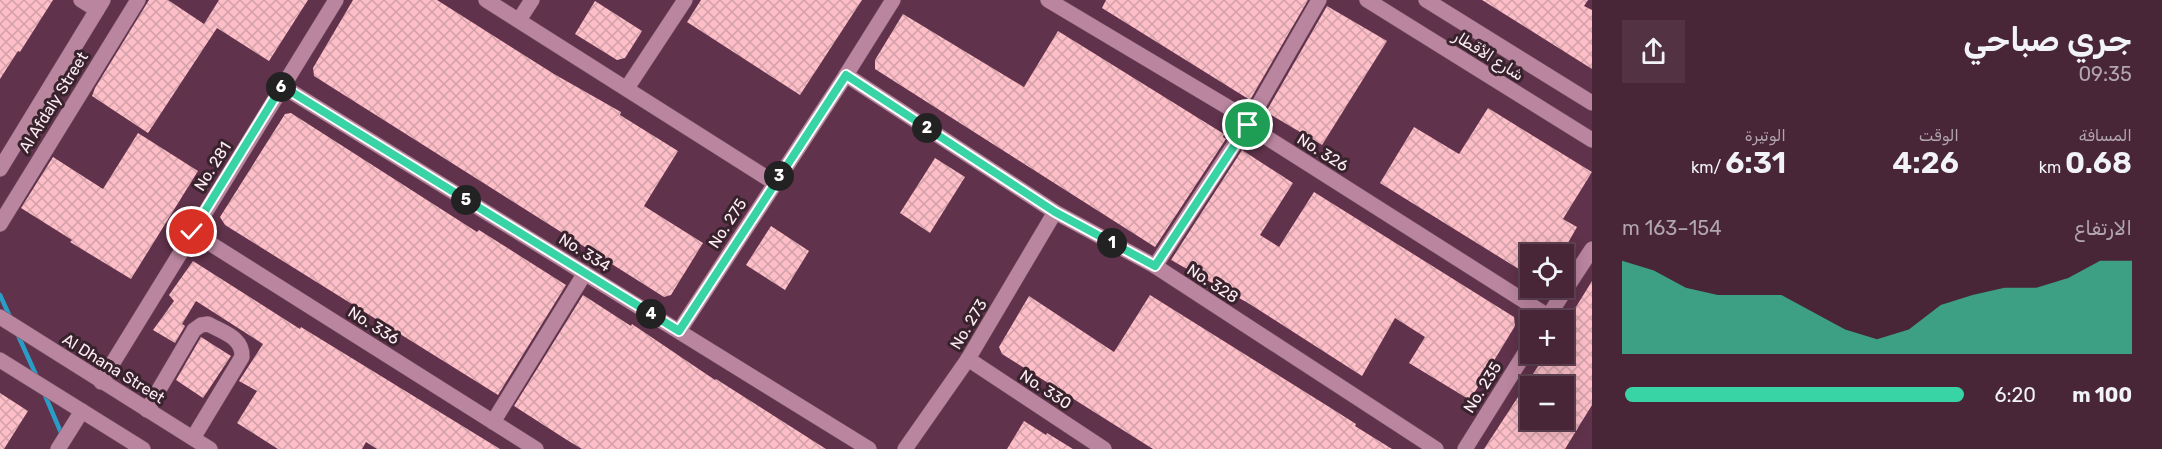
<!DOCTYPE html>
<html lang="ar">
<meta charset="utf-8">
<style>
body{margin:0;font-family:Rubik,"Noto Naskh Arabic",sans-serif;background:#523243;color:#f1f3f6;direction:rtl;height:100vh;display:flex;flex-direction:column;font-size:22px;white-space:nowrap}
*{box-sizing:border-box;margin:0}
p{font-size:20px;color:#b1a5ae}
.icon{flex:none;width:33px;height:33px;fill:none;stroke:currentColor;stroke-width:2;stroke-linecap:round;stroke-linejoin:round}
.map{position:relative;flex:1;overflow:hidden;direction:ltr}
.sheet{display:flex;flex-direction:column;background:#482638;width:570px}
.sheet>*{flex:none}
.fabs{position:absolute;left:1520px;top:244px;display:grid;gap:12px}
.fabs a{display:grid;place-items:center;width:54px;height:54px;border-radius:0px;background:#482638;box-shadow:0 3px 15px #0003,0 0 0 2px #604353;font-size:30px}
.pin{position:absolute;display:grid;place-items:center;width:51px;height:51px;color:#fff;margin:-26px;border:3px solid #fff;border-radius:50%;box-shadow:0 2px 6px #0007}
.km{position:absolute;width:30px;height:30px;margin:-15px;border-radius:50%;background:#222;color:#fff;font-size:16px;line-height:30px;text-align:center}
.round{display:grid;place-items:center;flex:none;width:63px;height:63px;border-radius:0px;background:#523243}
.head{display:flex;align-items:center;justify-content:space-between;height:102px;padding:0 30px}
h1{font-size:33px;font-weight:600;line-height:45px}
.metrics{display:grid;grid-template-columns:repeat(3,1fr);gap:9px;height:102px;padding:6px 30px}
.metrics div{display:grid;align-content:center}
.metrics b{font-size:30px;font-weight:600}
.metrics small{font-size:16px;font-weight:400}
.metrics p{font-size:16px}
.chart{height:168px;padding:12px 30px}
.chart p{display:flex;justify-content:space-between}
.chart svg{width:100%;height:108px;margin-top:6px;fill:#39d4a5;opacity:.7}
ul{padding:0 30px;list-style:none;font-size:20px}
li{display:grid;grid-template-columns:96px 72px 1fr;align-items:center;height:45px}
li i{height:15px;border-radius:8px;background:#39d4a5}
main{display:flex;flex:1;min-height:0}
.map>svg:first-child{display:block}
</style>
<main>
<section class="sheet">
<div class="head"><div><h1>جري صباحي</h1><p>09:35</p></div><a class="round"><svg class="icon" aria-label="share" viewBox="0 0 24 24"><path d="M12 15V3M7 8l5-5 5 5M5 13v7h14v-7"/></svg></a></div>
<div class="metrics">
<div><p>المسافة</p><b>0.68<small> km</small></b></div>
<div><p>الوقت</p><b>4:26</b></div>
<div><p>الوتيرة</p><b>6:31<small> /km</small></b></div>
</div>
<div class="chart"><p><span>الارتفاع</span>154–163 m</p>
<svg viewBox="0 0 160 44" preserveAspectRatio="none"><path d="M0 44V6L10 10L20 17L30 20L40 20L50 20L60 27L70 34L80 38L90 34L100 24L110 20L120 17L130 17L140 13L150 6L160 6V44z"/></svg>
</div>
<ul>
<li><b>100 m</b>6:20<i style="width:99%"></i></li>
</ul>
</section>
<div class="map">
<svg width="1592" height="449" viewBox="0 0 1592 449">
<defs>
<pattern id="building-cross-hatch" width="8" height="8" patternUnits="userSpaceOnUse" patternTransform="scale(1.5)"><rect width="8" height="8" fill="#fdbec8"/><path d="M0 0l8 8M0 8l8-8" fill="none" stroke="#d1a0a8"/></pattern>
</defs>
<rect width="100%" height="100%" fill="#60324b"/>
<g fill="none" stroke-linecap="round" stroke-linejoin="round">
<!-- stream -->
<g stroke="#2a9dc7" stroke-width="4.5">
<polyline points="0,295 10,317"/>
<polyline points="17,333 37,377"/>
<polyline points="44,393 62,435"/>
</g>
</g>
<!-- building -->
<g fill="url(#building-cross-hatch)" fill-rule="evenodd">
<polygon points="0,0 53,0 20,52 18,51 0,79"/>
<polygon points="149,0 168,0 204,24 219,0 308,0 269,61 217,28 148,133 92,96 95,88"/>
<polygon points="353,0 437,0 554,74 621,112 620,115 678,151 644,206 703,243 671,295 664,297 314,76 313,68"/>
<polygon points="701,0 862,0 800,95 687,22"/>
<polygon points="1106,0 1308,0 1250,100 1102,8"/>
<polygon points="1482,0 1588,0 1584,6 1592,10 1592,69"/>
<polygon points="595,1 642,31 625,58 617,60 575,34"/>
<polygon points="1327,6 1387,41 1322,145 1266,112"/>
<polygon points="903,14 1024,87 1058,31 1224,134 1223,137 1226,139 1155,247 875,69 875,60"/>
<polygon points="1488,108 1592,172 1563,219 1577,227 1561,255 1530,255 1530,276 1380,183 1414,127 1459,154"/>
<polygon points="291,113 477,232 479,230 566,285 498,395 225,225 220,217 285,114"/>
<polygon points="138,133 198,171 131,279 70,242 72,240 21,208 53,157 103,189"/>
<polygon points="1242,150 1293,183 1260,235 1279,247 1314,192 1514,317 1515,326 1470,400 1409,363 1425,337 1395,318 1362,376 1248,303 1171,260"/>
<polygon points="935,158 965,177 930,233 900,213"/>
<polygon points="771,226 809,251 785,290 746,265"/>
<polygon points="193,261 300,329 301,327 500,449 377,449 366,442 362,449 278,449 237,423 257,391 239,381 263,344 196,301 182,324 185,326 175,343 153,330 174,301 169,295"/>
<path d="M1592,281V405L1565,449H1484L1546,354H1563V328ZM1530,387H1563V420H1530Z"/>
<polygon points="583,295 631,326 632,324 715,380 716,379 826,449 582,449 567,440 514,406"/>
<polygon points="1150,295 1334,410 1356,424 1355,426 1392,449 1153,449 1002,354 999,347 1029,296 1114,352"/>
<polygon points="201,337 231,356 203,398 176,380"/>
<polygon points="0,393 28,411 4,449 0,449"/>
<polygon points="1024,421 1046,435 1047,433 1073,449 1007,449"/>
</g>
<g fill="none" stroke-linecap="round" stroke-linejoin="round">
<defs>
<g id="minor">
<polyline points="81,0 97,10"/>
<polyline points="486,0 775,183"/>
<polyline points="1048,0 1236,112 1247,125 1548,316"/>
<polyline points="1367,0 1592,140"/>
<polyline points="1426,0 1592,103"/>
<polyline points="519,20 532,0"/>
<polyline points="846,75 1055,212 1155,266 1436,449"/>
<polyline points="282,86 869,449"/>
<polyline points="627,88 685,0"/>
<polyline points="0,169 103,0"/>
<polyline points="0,224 138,0"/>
<polyline points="192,232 536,449"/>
<polyline points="1155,266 1247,125 1319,0"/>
<polyline points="0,317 210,449"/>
<polyline points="1545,321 1592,249"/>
<polyline points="679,331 846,75 893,0"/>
<polyline points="968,359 1104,449"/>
<polyline points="0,360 143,449"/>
<polyline points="101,382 336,0"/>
<path d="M147,410L194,330L201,325L208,324C222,332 243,337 242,357L193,438"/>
<polyline points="493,422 585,273"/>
<polyline points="58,449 82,411"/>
<polyline points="905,449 968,359 1055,212"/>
<polyline points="1465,449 1530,345"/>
</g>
</defs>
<!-- minor casing -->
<use href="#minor" stroke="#775368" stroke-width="16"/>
<!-- minor -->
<use href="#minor" stroke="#ba859f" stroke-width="15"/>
</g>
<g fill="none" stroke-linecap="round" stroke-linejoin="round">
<defs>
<polyline id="route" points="192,232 282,86 679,331 846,75 1055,212 1155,266 1248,125"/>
</defs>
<!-- route casing -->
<use href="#route" stroke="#fff" stroke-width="12"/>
<!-- route -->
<use href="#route" stroke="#39d4a5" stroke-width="8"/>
</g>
<g text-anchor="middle" stroke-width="6" stroke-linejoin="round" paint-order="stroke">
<!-- street labels -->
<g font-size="16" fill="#feecf4" stroke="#38232d">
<text transform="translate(1489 55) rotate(32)" y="6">شارع الأقطار</text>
<text transform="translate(53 102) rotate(-58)" y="6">Al Afdaly Street</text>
<text transform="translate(1323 152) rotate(32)" y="6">No. 326</text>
<text transform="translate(212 166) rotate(-58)" y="6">No. 281</text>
<text transform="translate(727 223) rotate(-57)" y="6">No. 275</text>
<text transform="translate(585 252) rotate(32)" y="6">No. 334</text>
<text transform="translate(1213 283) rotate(33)" y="6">No. 328</text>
<text transform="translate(968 324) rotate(-59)" y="6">No. 273</text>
<text transform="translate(374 325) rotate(32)" y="6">No. 336</text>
<text transform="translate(114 368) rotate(32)" y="6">Al Dhana Street</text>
<text transform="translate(1482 387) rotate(-58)" y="6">No. 235</text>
<text transform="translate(1046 389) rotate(33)" y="6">No. 330</text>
</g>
</g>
</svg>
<div class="fabs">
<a><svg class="icon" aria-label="locate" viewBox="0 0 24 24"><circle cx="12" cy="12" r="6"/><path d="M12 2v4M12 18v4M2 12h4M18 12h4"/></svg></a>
<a>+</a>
<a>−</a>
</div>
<div class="pin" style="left:1248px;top:125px;background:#1e9e55"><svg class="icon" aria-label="arrive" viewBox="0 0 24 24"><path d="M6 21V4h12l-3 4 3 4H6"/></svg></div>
<div class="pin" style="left:192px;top:232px;background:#d93025"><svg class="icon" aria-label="check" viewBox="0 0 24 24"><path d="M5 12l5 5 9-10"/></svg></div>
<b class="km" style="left:1112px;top:243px">1</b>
<b class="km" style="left:927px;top:128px">2</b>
<b class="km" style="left:779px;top:176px">3</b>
<b class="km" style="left:651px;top:314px">4</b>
<b class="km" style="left:466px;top:200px">5</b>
<b class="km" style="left:281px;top:87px">6</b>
</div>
</main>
